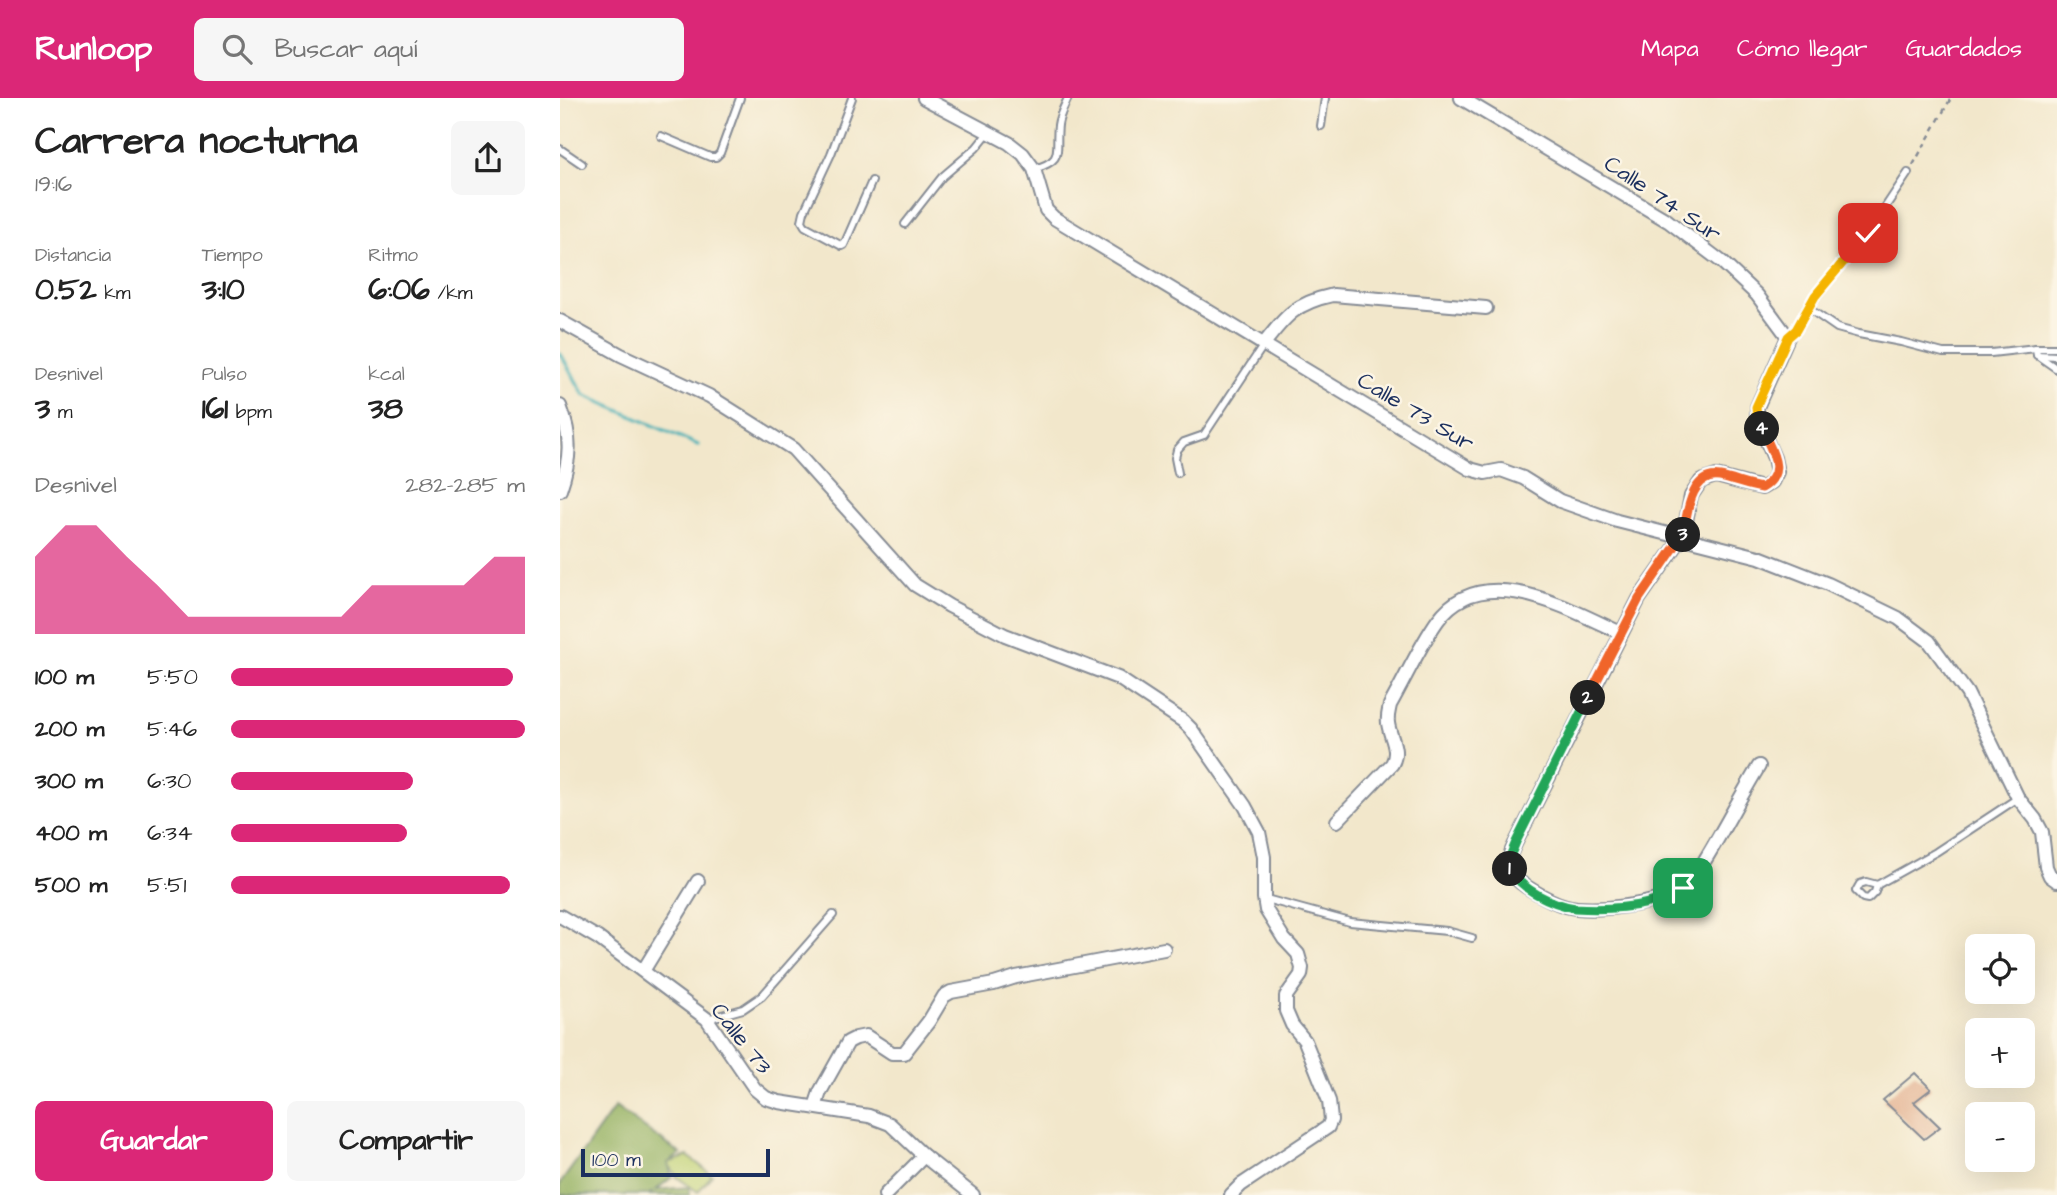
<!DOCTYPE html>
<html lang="es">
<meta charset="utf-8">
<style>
body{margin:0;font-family:"Architects Daughter",sans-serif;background:#f6f6f6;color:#222;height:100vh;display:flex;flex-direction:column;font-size:26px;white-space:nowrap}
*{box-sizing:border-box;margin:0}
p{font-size:23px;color:#767676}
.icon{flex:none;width:38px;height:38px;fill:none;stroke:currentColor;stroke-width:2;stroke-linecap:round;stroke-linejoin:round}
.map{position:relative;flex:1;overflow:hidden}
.side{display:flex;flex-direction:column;background:#fff;width:560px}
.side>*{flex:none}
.buttons{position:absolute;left:1405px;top:836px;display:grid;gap:14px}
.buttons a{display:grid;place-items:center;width:70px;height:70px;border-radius:10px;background:#fff;box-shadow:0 7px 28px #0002;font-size:35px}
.scale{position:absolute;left:21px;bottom:18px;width:189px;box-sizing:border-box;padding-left:7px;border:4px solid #1b2f5e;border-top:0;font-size:19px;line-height:24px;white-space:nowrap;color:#1b2f5e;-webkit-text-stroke:5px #fcf5e5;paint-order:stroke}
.pin{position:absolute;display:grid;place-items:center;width:60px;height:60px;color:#fff;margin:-30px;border-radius:14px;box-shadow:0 4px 10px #0006}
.km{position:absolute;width:35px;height:35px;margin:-18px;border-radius:50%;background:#222;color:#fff;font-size:19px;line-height:35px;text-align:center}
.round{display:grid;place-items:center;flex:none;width:74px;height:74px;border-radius:10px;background:#f6f6f6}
.headline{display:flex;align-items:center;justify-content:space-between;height:119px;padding:0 35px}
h1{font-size:38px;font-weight:800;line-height:52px}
.stats{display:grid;grid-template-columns:repeat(3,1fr);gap:10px;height:119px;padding:7px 35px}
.stats div{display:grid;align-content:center}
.stats b{font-size:30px;font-weight:800}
.stats small{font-size:19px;font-weight:400}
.stats p{font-size:19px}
.chart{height:196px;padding:14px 35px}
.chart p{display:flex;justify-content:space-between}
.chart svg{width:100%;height:126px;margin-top:7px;fill:#db2777;opacity:.7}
.primary-button{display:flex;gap:14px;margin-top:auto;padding:14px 35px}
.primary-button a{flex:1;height:80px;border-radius:10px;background:#db2777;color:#fff;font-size:28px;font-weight:800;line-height:80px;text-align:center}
.primary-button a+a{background:#f6f6f6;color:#222}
ul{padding:0 35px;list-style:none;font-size:23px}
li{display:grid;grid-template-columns:112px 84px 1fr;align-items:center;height:52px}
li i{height:18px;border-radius:9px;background:#db2777}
header{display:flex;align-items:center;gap:42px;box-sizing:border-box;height:98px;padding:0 35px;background:#db2777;color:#fff}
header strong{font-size:33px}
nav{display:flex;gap:38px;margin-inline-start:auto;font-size:24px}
.search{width:490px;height:63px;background:#f6f6f6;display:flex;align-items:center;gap:18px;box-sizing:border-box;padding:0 24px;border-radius:10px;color:#767676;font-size:26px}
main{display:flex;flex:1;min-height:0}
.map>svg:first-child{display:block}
</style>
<header>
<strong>Runloop</strong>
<div class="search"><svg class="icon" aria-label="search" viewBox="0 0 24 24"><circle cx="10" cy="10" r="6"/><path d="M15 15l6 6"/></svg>Buscar aquí</div>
<nav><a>Mapa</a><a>Cómo llegar</a><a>Guardados</a></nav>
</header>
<main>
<section class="side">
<div class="headline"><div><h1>Carrera nocturna</h1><p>19:16</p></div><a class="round"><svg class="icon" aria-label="share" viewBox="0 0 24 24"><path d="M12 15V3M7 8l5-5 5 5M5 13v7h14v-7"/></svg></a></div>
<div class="stats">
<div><p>Distancia</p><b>0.52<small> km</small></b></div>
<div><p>Tiempo</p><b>3:10</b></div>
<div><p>Ritmo</p><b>6:06<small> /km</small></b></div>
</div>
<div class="stats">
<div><p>Desnivel</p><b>3<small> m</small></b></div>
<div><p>Pulso</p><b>161<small> bpm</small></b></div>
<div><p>kcal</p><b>38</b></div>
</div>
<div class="chart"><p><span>Desnivel</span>282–285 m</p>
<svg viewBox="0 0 160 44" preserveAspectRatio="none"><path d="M0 44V17L10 6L20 6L30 17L40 27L50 38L60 38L70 38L80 38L90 38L100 38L110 27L120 27L130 27L140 27L150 17L160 17V44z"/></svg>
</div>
<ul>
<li><b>100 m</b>5:50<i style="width:96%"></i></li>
<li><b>200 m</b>5:46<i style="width:100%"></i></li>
<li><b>300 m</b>6:30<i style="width:62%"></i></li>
<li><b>400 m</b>6:34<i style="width:60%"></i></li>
<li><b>500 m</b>5:51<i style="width:95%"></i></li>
</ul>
<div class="primary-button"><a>Guardar</a><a>Compartir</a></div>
</section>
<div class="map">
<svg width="1497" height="1097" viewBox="0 0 1497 1097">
<rect width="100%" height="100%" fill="#fcf5e5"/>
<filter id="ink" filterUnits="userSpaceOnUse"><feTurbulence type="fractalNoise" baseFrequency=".0143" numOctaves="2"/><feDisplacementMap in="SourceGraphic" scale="14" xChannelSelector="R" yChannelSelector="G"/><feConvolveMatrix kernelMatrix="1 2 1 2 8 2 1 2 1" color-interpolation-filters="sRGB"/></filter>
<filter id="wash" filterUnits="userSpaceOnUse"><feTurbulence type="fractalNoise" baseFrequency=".00686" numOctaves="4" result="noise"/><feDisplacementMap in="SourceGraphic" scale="28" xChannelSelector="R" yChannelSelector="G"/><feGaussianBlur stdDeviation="1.57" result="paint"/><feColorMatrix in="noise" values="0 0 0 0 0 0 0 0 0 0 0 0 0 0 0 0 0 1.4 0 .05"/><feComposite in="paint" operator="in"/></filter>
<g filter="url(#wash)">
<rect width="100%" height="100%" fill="#f2e7cb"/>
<!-- green -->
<polygon fill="#c0d275" stroke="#6e806a" stroke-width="2" points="128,1058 152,1077 138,1094 117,1079 108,1065"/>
<!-- forest -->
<polygon fill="#98b466" stroke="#5a7262" stroke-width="2" points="55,1009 121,1056 108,1065 112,1079 96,1092 129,1089 130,1097 90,1097 91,1095 87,1097 0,1097 0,1086"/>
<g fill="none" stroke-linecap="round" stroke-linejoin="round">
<!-- stream -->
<polyline stroke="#3fb0b7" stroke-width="3.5" points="0,255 24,297 138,347"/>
</g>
<g id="blocks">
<!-- building -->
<polygon fill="#e2ae8d" points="1355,975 1371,991 1354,1004 1380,1029 1364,1041 1323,1002"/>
</g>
</g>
<g filter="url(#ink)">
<use href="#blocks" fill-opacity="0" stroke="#868b94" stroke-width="2"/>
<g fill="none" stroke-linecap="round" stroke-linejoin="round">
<defs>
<g id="service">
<polyline points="292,0 271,56 244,114 242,123 245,128 282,148 284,147 312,83"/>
<polyline points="761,28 765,0"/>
<polyline points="101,38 150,59 156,59 160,55 180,0"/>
<polyline points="0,51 22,66"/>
<path d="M474,71C505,62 495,54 498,27C499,18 504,9 508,0"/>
<polyline points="345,126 382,79 416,50 428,35"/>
<polyline points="1248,210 1277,230 1299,236 1341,244 1383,255 1431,255 1476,250 1497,250"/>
<polyline points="1228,239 1236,232 1255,198 1308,135 1348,75"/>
<polyline points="1476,250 1477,257 1497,271"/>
<polyline points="1477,257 1497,258"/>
<polyline points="618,375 615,360 617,352 624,344 644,337 703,248"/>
<polyline points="1317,787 1315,794 1308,801 1303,800 1296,793 1300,786 1306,784 1317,787 1376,754 1458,700"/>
<polyline points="706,801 790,824 887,833 912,840"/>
<polyline points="147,921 183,911 202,898 273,817"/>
</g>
<g id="minor">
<polyline points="364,0 449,45 463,56 474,71 486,112 494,120 910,371 925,375 941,372 963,380 1000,403 1057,423 1199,459 1268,486 1338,520 1369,543 1407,595 1458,700 1475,721 1482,734 1486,769 1490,778 1497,783"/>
<path d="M901,0L1108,123L1162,164L1197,197L1228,239L1197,309V321L1214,360L1217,374L1212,384L1202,390L1156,378L1141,383L1131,398L1123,438L1079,501L956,744C953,750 949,757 949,764C949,777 961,786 972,792C982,798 994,805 1006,808C1031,815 1101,807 1121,791C1132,784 1138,772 1145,762C1164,731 1180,699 1199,668"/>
<polyline points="0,223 61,257 149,298 233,351 355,487 389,508 445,537 558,580 623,623 631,631 685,708 699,734 704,759 704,800 706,812 724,841 738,856 742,870 741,877 726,898 726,913 732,927 745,943 769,1003 771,1022 768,1029 681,1087 671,1097"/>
<path d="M703,247C726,217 736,205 773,197L926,210"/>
<path d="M0,308C12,339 11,360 0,392"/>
<path d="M777,723L832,666C840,652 830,640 828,625C827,618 829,613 830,607C846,579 860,547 878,522C923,460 1010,512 1061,535"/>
<polyline points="0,818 38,840 147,921 195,991 206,1000 219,1004 309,1018 330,1026 364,1058 413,1097"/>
<polyline points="83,873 138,783"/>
<polyline points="255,1009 260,994 288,944 296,940 306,938 332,955 344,955 369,923 384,898 391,894 434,886 456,879 604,851"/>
<polyline points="325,1097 364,1058"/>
</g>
</defs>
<!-- service casing -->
<use href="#service" stroke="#868b94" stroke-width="10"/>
<!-- minor casing -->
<use href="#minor" stroke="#868b94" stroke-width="16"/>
<!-- path -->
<polyline stroke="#868b94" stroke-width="2.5" stroke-dasharray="5 5" stroke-linecap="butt" points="1353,67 1391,0"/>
<!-- service -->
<use href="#service" stroke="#fff" stroke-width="6"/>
<!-- minor -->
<use href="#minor" stroke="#fff" stroke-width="12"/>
</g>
</g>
<g fill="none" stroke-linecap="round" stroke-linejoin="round" filter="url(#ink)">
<defs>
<path id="split-1" d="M950,771C961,792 992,806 1015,810C1049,812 1094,810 1123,790"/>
<polyline id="split-2" points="950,771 949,761 956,744 1028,600"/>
<polyline id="split-3" points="1028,600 1079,501 1123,437"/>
<path id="split-4" d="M1123,437C1127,417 1130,374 1160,379C1174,382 1188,388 1202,390C1228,374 1211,353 1202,331"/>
<polyline id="split-5" points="1202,331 1197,321 1196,309 1228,239 1236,232 1255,198 1280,168"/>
<polyline id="split-6" points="1280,168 1308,135"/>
</defs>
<!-- split-1 casing -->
<use href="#split-1" stroke="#fff" stroke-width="14"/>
<!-- split-2 casing -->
<use href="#split-2" stroke="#fff" stroke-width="14"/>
<!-- split-3 casing -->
<use href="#split-3" stroke="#fff" stroke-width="14"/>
<!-- split-4 casing -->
<use href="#split-4" stroke="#fff" stroke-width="14"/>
<!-- split-5 casing -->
<use href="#split-5" stroke="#fff" stroke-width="14"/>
<!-- split-6 casing -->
<use href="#split-6" stroke="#fff" stroke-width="14"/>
<!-- split-1 -->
<use href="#split-1" stroke="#22a559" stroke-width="9"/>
<!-- split-2 -->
<use href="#split-2" stroke="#22a559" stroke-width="9"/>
<!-- split-3 -->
<use href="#split-3" stroke="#f0652b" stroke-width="9"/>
<!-- split-4 -->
<use href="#split-4" stroke="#f0652b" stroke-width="9"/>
<!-- split-5 -->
<use href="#split-5" stroke="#f5b400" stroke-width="9"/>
<!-- split-6 -->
<use href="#split-6" stroke="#f5b400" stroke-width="9"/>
</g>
<g text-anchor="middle" stroke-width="5" stroke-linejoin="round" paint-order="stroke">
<!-- street labels -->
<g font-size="23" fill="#1b2f5e" stroke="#fcf5e5">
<text transform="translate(1103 100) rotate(34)" y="8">Calle 74 Sur</text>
<text transform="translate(856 313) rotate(31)" y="8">Calle 73 Sur</text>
<text transform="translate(182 940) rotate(52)" y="8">Calle 73</text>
</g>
</g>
</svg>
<div class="buttons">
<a><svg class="icon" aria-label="locate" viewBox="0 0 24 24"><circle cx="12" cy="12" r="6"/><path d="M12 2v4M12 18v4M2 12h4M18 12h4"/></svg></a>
<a>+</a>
<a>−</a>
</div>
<div class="scale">100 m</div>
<div class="pin" style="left:1123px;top:790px;background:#1e9e55"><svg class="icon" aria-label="arrive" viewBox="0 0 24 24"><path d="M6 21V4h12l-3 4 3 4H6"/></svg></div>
<div class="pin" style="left:1308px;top:135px;background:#d93025"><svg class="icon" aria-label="check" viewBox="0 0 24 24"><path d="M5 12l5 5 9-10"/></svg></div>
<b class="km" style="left:950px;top:771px">1</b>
<b class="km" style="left:1028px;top:600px">2</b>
<b class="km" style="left:1123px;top:437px">3</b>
<b class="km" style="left:1202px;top:331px">4</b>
</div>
</main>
